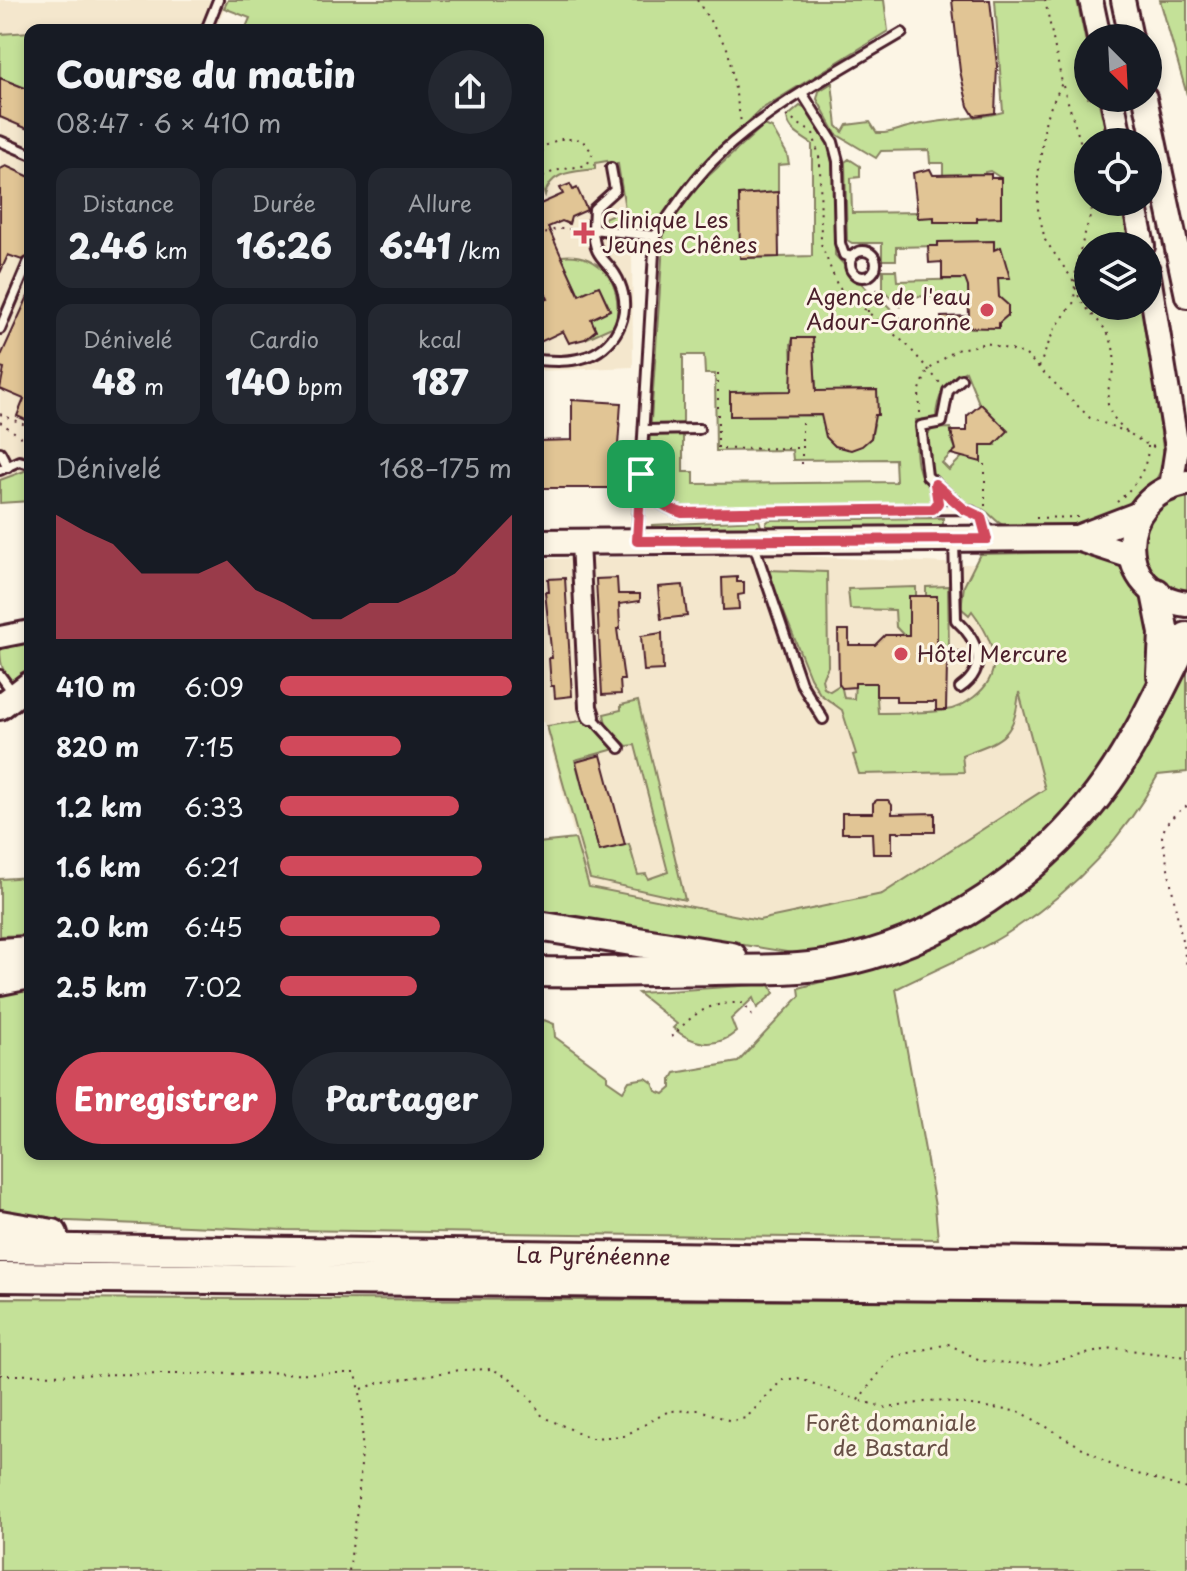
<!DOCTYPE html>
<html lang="fr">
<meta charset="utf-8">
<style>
body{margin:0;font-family:"Playpen Sans",sans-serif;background:#242831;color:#f1f3f6;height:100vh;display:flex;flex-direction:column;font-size:30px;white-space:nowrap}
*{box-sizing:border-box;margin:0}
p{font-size:26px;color:#9ea1a6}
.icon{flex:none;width:44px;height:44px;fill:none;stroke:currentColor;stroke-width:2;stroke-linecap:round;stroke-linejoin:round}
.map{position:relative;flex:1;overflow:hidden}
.sheet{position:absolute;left:24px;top:24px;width:520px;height:1136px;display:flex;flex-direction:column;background:#171b24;border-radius:16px;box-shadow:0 4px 12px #0003}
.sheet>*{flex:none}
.needle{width:52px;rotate:156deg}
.tools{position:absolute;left:1074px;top:24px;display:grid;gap:16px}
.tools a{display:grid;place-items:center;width:88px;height:88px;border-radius:50%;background:#171b24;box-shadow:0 4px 12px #0003;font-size:40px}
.pin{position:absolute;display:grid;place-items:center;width:68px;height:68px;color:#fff;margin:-34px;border-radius:16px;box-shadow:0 4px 12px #0006}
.round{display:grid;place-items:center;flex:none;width:84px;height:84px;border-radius:42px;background:#242831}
.headline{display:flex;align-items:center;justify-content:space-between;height:136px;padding:0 32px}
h1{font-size:36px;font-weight:800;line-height:60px}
.stats{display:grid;grid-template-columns:repeat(3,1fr);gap:12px;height:136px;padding:8px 32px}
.stats div{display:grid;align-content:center;border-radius:16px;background:#242831;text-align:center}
.stats b{font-size:34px;font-weight:800}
.stats small{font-size:22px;font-weight:400}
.stats p{font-size:22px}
.chart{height:224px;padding:16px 32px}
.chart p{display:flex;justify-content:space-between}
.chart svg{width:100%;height:144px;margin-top:8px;fill:#d1495b;opacity:.7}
.action{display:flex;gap:16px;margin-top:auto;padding:16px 32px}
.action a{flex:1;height:92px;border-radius:48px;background:#d1495b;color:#fff;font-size:32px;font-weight:800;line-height:92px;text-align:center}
.action a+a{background:#242831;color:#f1f3f6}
ul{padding:0 32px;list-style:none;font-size:26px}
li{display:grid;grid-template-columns:128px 96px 1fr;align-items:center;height:60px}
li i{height:20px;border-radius:10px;background:#d1495b}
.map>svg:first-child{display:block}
</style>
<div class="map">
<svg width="1187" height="1571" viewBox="0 0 1187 1571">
<rect width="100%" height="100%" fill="#fcf5e5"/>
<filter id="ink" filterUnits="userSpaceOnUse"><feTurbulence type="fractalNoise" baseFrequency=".0125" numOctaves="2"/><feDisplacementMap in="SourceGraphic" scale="16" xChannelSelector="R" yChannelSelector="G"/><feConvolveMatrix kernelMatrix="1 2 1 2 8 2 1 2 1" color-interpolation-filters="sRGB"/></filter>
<g filter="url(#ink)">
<!-- built -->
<g fill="#f4e7cd">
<polygon points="0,0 228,0 215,30 30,30 30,501 0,503"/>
<polygon points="538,116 614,124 632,244 633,367 538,371"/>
<polygon points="781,555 986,565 1045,789 882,894 759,920 588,887 544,722 538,723 538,559"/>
</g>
<!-- green -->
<g fill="#c4e198" stroke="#878062" stroke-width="2" fill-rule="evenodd">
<path d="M228,0H884L888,31L760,110L714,156L661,220L606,225L604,218L625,209L618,164L608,166L607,161L595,163V169C576,172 550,170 545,195L538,178V30H245L250,18L224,8Z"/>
<path d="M995,0H1077L1088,52V98H1098L1108,142H1088V202H1120L1130,246H1088V306H1142L1153,366L1164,457C1157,516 1051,540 1003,525C996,522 991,514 984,510C978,507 972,508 966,506C953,502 939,483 929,473L927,436L932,429L951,428V438L956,449L942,463L949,470L963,456L981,461V445H996L966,371C946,381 936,397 936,419L916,420C917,443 911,476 933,489L936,499L932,503L681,509L665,504L647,479L664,230L704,180L764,125L772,128L787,154L789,164L778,165V192L763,193L741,258L812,256V144C801,136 789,132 787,117L800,106C842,122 835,218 835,255L876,299L879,297L902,320L903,327H999V322L1008,315L1007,305L999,298L903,296L900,306L883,290V270H896L897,281L1009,278L1000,247L994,250L938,246L896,247V260H882V243H852L847,240L845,162L849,159L860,166V177L851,178L852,213L918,212V218L977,213L1001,217V199H998L1001,178L990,171L985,172V178L974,174L943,175V163H930L929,150L881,151L876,158L836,134L817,99L819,91L832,83L837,126L843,132L847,125L870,122L877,133C890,134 896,130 908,127C939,119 972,120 1003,112ZM812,338L816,386L813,392L877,390L862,424L874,425L871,438C856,452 840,454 827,437L838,415L730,416V392L793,393L791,344L793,339ZM683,355H704L705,374H715L716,451L792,450L793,460L895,459L896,482L694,484V472H683Z"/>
<polygon points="1160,0 1187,0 1187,95"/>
<polygon points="30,32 30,90 0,78 0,34"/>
<path d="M561,256C602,250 627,290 614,326L585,339L596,330L589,320L610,309L599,286L579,295Z"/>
<polygon points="30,469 30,501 0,503 0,480"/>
<path d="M1187,496V591C1130,579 1130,507 1187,496Z"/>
<polygon points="943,518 943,528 767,529 766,523 769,520"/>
<polygon points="759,520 762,529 657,530 652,528 652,525"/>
<path d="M1084,552L1111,558L1120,565L1148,603L1154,657L1148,683L1121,741L1091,785L1054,828L1011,866L971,894L894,932L805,955L538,911V843L575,839L589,887L759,920L882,894L1045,789L1019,692C1014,738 1004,739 962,755L964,772L859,774L853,755L856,754L842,710L820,694L810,677L767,570L827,572L828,666L822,679L824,688L830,691L841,684L844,698L854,699L855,683H876L878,713C900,712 924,714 946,710C957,709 965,704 974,697C1007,672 993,639 972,611L969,615L961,608L964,586L980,554Z"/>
<polygon points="948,586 949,652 943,651 943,644 937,644 937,596 926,596 926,587"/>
<polygon points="916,587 916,596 909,597 909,641 896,627 895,610 850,609 848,589"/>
<path d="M30,640V678L19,686C3,678 0,665 0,648Z"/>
<path d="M1187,656V772L1158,775C1125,836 1075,889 1017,927C980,952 936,969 896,989L935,1206L938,1239L286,1230L44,1220L0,1210V994L30,987V1154H538L539,1025L544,1020L554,1024L555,1037L607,1075V1080L623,1091L629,1081L646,1078L653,1083L656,1091L664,1094L671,1088V1080L675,1073L738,1062L800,996L799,988L879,966L1012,897Z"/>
<polygon points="638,701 685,900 590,879 547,726 587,720 615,749 575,760 599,851 629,844 638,875 646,874 648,879 668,872 635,745 627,746 606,725 604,714 621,710 621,705"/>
<polygon points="30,877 30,935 0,936 0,879"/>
<path d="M770,984L774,993L757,1008L753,998L731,1019L736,1032C715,1050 692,1044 673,1028L677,1024L638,993Z"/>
<polygon points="0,1298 1187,1302 1187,1571 0,1571"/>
</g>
<!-- building -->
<g fill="#e1c595" stroke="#4a1f2b" stroke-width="2">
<polygon points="952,0 990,0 997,66 995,113 974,116 968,106 960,71"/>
<polygon points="0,78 30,90 30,130 0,117"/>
<polygon points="6,166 30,177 30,256 22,260 8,255 0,273 0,169"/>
<polygon points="930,169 933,175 991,174 991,178 1001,178 1001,217 977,218 977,222 934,222 934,217 918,218 913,173"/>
<polygon points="570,184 573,190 577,188 587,210 571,217 569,224 562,221 548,227 579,295 599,286 610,310 591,319 596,330 585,339 569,343 563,331 538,343 538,300 548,299 538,277 538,205 563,194 560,188"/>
<polygon points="778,192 779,257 740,258 739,195"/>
<polygon points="994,241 994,250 1001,247 1010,278 998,278 999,297 1008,305 1008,315 999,323 999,328 942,327 941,317 969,316 968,287 965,279 942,279 942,262 929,263 928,246 938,246 938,242"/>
<polygon points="30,292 30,422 17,416 24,399 0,389 4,368 0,367 0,358"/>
<polygon points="793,338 813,338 816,391 877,390 878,415 875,415 871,438 862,446 851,450 835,446 826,437 821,415 730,416 730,392 791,391"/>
<polygon points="572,400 621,403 615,488 538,488 538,441 572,440"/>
<polygon points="981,404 1008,431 994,445 981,445 981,462 951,454 956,450 951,431 967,431 967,416"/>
<polygon points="737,577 737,582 744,582 744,594 738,595 739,609 723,610 722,578"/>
<polygon points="565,578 572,696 555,698 554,686 551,686 549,658 552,658 545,592 549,592 548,579"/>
<polygon points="617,578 618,594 640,594 640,601 619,604 620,629 617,629 624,680 620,680 621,694 602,695 596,579"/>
<polygon points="683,585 687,616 661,619 658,587"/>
<polygon points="909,596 937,596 937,644 943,644 943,652 960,651 960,664 947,664 946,710 936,710 936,702 896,702 896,696 876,696 876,683 855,683 855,687 842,688 839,684 838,630 849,630 849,645 875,645 885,635 909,635"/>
<polygon points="662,633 663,670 644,671 641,636"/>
<polygon points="601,755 625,845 599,851 576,762"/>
<polygon points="877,800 888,800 892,805 892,814 935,813 935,832 892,832 892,854 873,854 872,833 842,833 842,813 873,813 873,803"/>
</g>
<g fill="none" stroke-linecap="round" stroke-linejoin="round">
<defs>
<g id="service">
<polyline points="206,30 218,0"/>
<polyline points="802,93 833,142 838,161 840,243 844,255 852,257"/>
<polyline points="0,141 30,154"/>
<polyline points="593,229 594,209 615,190 611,168"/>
<circle cx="863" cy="264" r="13"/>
<polyline points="0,329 28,263"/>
<path d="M538,360C553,361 568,362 582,358C614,350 633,315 620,284C610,258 594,263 593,229L655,236"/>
<polyline points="961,379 948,391 942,422 921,426 927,476 963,508"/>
<polyline points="644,430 699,429"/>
<polyline points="0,452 8,467"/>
<polyline points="0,470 19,461 30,464"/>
<path d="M642,478C650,498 663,507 682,513L964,509C979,512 986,521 987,537"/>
<polyline points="933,509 938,503 935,485"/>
<path d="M637,537L655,236C675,207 695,177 721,153C774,104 840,70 902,33"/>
<path d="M954,540L956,620C978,640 989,668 960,688"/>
<polyline points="754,545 801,683 823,719"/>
<polyline points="0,675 14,694"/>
<polyline points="591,716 620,748"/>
</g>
<polyline id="minor" points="580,542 588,707 591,716"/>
<polyline id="tertiary" points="0,637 30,631"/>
<g id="secondary">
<polyline points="1091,0 1099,38"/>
<polyline points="1123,0 1131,38"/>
<polyline points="1112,98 1121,142"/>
<polyline points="1145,98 1187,296"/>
<polyline points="1134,202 1143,246"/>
<polyline points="1148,270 1177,448 1171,487"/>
</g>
<g id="primary">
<path d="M1187,483C1113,495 1112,595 1187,604"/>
<polyline points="1077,538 1137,515"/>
<polyline points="538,542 1077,538 1132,556"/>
<polyline points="0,707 30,684"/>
</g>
<g id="motorway">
<polyline points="1156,593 1164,633 1162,675"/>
<polyline points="538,926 732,957"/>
<polyline points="0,953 30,951"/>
<path d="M538,972C597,973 656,971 714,970C753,969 792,971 830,964C940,944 1044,872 1108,781C1139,737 1162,685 1187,637"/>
<polyline points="0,980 30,974"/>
<polyline points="0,1225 53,1234"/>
<polyline points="0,1248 1187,1264"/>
<polyline points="0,1277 1187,1288"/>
</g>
</defs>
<!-- service casing -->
<use href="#service" stroke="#4a1f2b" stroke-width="14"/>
<!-- minor casing -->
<use href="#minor" stroke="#4a1f2b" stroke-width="22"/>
<!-- tertiary casing -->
<use href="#tertiary" stroke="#4a1f2b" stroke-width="26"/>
<!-- secondary casing -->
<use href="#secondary" stroke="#4a1f2b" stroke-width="28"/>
<!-- primary casing -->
<use href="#primary" stroke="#4a1f2b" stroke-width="30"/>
<!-- motorway casing -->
<use href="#motorway" stroke="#4a1f2b" stroke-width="34"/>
<!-- path -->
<g stroke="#4a1f2b" stroke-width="2" stroke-dasharray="2 6" stroke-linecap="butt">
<polyline points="697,0 728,50 741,122"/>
<polyline points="1045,0 1062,83 1088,166"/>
<polyline points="786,116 813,133 820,161 821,244 838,287 907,345 940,383"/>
<polyline points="538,159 545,146 559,139 581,139 593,153 587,165 554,171 538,180"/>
<polyline points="538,187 542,196"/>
<path d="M1094,202C1088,227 1076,256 1075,281C1075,305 1102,319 1110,338C1122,369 1105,379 1108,405C1111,423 1142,445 1158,448"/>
<polyline points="538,237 556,229 580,229"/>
<polyline points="868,312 867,303 877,289"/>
<polyline points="1039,367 1054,330 1074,302 1075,283 1045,240 1038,209 1038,176 1046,117 1062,83"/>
<polyline points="718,374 718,449 802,448"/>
<polyline points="920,413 919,392 928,370 956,350 986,343 1025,354 1090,418 1132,434"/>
<polyline points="0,414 30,427"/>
<polyline points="0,422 27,441"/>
<polyline points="802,422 802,466"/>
<path d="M1117,502C1134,487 1148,469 1148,446"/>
<polyline points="985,506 985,464"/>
<polyline points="1036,518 1078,517"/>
<path d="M1187,806C1174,815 1165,821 1162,837L1187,966"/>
<path d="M672,1037C694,1012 709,1002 743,1003L755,1020"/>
<path d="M0,1375L355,1373C372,1414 355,1524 349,1571"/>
<polyline points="362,1389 378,1383 460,1370 492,1369 511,1379 531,1399 543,1417 591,1438 624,1436 669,1411 700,1410 731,1421 746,1418 782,1380 798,1378 858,1400 892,1357 948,1344 982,1361 1037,1365 1113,1348 1187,1357"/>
<polyline points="861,1401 887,1408 937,1400 1021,1412 1115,1467 1187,1489"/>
</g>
<!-- service -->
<use href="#service" stroke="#fcf5e5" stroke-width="8"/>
<!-- minor -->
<use href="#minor" stroke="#fcf5e5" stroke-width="16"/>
<!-- tertiary -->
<use href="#tertiary" stroke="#fcf5e5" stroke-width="20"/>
<!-- secondary -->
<use href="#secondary" stroke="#fcf5e5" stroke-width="22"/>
<!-- primary -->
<use href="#primary" stroke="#fcf5e5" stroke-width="24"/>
<!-- motorway -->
<use href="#motorway" stroke="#fcf5e5" stroke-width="28"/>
</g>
</g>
<g fill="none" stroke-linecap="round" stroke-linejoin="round" filter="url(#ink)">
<defs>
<path id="route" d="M641,474C649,496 660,506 682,513L933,509L938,503L935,484L964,509L981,517L987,539L637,541Z"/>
</defs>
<!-- route casing -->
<use href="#route" stroke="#fff" stroke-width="16"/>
<!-- route -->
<use href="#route" stroke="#d1495b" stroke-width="10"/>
</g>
<!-- markers -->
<g fill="#d1495b" stroke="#fcf5e5" stroke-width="3">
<path d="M580 221h8v8h8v8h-8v8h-8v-8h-8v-8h8z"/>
<circle cx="987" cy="310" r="8"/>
<circle cx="901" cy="654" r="8"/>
</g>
<g text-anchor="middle" stroke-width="6" stroke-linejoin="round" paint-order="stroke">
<!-- poi labels -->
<g font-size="22" fill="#4a1f2b" stroke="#fcf5e5" text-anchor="start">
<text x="602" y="228">Clinique Les<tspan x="602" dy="25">Jeunes Chênes</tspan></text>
<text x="971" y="305" text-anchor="end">Agence de l'eau<tspan x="971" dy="25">Adour-Garonne</tspan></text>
<text x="917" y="662">Hôtel Mercure</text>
</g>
<!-- street labels -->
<g font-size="22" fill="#4a1f2b" stroke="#fcf5e5">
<text transform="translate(593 1256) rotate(1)" y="8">La Pyrénéenne</text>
</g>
<!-- park labels -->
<g font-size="22" fill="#685046" stroke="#fcf5e5">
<text x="891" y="1431">Forêt domaniale<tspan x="891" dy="25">de Bastard</tspan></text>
</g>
</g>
</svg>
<div class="tools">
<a><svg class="needle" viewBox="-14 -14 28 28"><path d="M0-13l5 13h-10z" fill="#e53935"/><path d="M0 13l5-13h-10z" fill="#9ea1a6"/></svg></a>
<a><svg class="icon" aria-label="locate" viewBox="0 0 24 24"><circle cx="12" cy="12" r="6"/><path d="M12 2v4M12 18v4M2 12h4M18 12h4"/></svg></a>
<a><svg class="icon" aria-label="layers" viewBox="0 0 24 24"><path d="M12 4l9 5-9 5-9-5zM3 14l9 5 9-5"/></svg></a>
</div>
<div class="pin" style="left:641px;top:474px;background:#1e9e55"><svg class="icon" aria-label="arrive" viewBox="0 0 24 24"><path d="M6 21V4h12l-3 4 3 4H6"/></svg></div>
<section class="sheet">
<div class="headline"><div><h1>Course du matin</h1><p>08:47 · 6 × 410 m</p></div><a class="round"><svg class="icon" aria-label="share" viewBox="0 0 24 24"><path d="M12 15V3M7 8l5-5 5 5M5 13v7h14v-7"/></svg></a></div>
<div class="stats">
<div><p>Distance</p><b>2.46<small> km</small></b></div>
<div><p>Durée</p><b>16:26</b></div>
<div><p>Allure</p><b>6:41<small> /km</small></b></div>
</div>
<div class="stats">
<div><p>Dénivelé</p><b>48<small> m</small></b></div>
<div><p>Cardio</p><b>140<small> bpm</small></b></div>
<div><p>kcal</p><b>187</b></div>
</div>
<div class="chart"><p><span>Dénivelé</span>168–175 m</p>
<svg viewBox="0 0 160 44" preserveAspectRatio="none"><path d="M0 44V6L10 11L20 15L30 24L40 24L50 24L60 20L70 29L80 33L90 38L100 38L110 33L120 33L130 29L140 24L150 15L160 6V44z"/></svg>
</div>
<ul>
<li><b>410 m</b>6:09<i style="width:100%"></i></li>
<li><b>820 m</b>7:15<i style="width:52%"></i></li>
<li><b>1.2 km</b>6:33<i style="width:77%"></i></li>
<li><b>1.6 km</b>6:21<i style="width:87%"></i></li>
<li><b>2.0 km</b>6:45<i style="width:69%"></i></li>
<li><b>2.5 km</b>7:02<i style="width:59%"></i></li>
</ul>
<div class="action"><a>Enregistrer</a><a>Partager</a></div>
</section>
</div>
